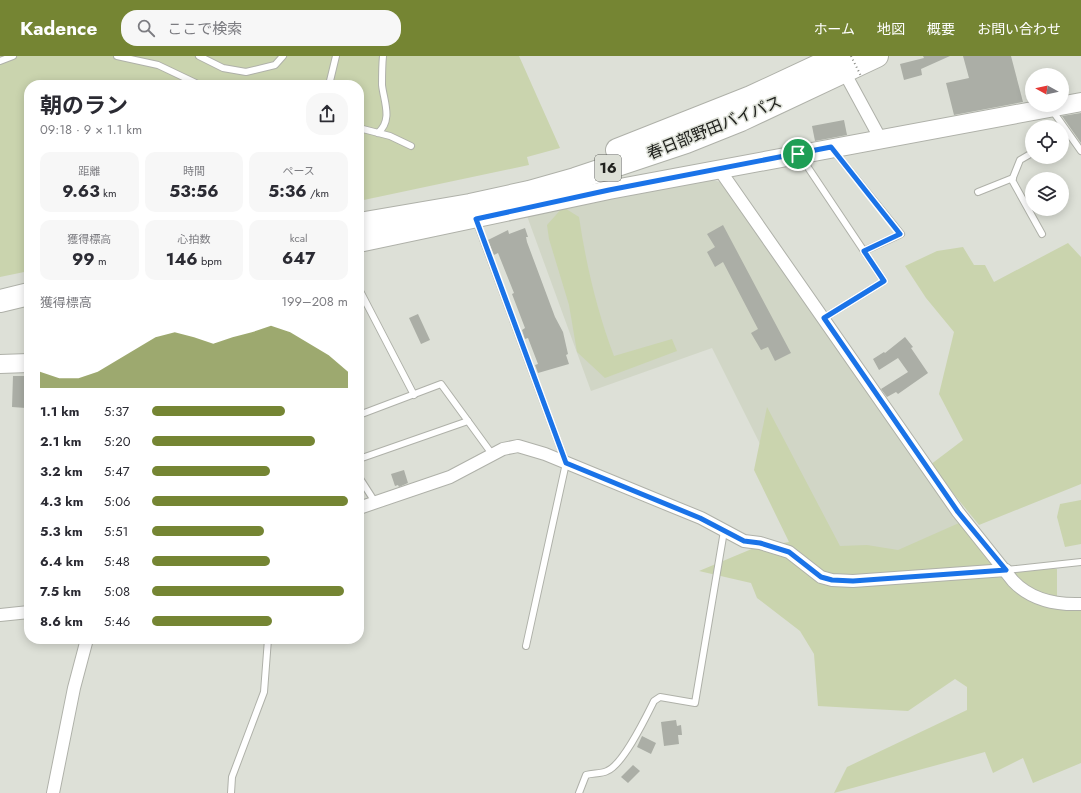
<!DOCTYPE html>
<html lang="ja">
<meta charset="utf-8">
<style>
body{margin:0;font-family:Jost,"Noto Sans JP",sans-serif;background:#f7f7f7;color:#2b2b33;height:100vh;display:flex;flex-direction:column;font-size:15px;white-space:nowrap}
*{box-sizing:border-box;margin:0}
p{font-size:13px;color:#7c7c81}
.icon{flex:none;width:22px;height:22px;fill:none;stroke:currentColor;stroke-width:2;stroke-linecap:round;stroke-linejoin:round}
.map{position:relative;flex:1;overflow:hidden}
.sheet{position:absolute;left:24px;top:24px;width:340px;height:564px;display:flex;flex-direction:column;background:#fff;border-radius:16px;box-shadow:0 2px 10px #0003}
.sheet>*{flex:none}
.needle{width:26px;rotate:278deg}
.fabs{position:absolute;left:1025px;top:12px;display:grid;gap:8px}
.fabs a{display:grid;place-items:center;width:44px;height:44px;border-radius:50%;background:#fff;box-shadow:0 2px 10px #0003;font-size:20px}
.pin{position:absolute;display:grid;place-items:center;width:34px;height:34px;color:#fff;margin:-17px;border:2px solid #fff;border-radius:50%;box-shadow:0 1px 4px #0007}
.round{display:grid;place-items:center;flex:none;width:42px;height:42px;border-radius:16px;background:#f7f7f7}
.summary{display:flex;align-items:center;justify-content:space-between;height:68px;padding:0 16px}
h1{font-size:22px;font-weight:700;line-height:30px}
.figures{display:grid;grid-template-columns:repeat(3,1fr);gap:6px;height:68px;padding:4px 16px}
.figures div{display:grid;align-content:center;border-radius:10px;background:#f7f7f7;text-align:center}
.figures b{font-size:17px;font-weight:700}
.figures small{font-size:11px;font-weight:400}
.figures p{font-size:11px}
.chart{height:112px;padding:8px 16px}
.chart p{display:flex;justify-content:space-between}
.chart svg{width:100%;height:72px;margin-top:4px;fill:#758533;opacity:.7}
ul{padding:0 16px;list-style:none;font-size:13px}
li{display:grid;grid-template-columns:64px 48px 1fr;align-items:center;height:30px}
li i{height:10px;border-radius:5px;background:#758533}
header{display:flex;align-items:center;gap:24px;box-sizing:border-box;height:56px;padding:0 20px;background:#758533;color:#fff}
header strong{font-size:19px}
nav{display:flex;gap:22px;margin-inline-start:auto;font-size:14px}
.search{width:280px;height:36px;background:#f7f7f7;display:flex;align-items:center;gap:10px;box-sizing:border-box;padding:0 14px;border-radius:16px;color:#7c7c81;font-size:15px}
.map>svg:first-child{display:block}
</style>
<header>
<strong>Kadence</strong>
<div class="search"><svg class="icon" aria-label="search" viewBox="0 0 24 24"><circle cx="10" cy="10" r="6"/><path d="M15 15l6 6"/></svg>ここで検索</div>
<nav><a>ホーム</a><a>地図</a><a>概要</a><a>お問い合わせ</a></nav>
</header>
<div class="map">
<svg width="1081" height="737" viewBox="0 0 1081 737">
<rect width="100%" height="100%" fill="#dde0d7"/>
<!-- built -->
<polygon fill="#d1d6c6" points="709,123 720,126 956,457 994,506 825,518 712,292 591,335 527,160"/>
<!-- green -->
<g fill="#cad4ae">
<polygon points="0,0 519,0 560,92 527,101 529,109 359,145 359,29 29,29 29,215 0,221"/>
<path d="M563,151L579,161C586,208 597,255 614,300L672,283L677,295L605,322L577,296L569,249L549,183L547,169Z"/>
<polygon points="1068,187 1081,201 1081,428 979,469 930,409 963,384 939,338 954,276 926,242 905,210 937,195 963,191 974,209 985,209 994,226"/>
<polygon points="767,351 840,490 867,489 898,494 959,467 995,510 1057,513 1057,543 1081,542 1081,707 1033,727 1023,702 993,717 985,696 834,737 847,711 967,654 967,631 955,623 908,655 818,650 814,598 800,575 757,542 751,527 699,515 754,492 789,486 754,414"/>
<polygon points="1081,444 1081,488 1065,491 1057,461 1060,448"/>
</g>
<!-- building -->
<g fill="#abaea6">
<polygon points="923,0 950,0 921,13 922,19 904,24 900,8 924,2"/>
<polygon points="963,0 1011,0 1023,46 954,59 946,27 969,22"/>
<polygon points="1081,57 1081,87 1062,60"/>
<polygon points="844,64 847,79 815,85 812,70"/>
<polygon points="723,169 791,297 775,305 768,291 761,294 751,277 758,273 723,206 715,211 707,196 715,191 707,178"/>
<polygon points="525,172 528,181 526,181 527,186 555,261 563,276 568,298 566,299 569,308 538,317 535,309 538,308 528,282 525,283 522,274 525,272 512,238 514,237 498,197 494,199 488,184 508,174 509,178"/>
<polygon points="418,258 430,284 421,288 409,262"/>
<polygon points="905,281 913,291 911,292 928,317 898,338 896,336 887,341 881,333 908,316 898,302 879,314 873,303 884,296 885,297"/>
<polygon points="13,320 27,320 26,352 12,351"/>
<polygon points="404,414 408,427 399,431 398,429 395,430 391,418"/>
<polygon points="676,664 677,670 681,669 682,679 678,679 679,688 664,690 661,666"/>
<polygon points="642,680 656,687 651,698 637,691"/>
<polygon points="633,709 640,715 628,727 621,721"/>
</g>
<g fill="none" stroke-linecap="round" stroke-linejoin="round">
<defs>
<g id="lane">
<polyline points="117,0 158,9 200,29"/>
<polyline points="199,0 223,12 246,16 275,9 283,0"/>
<polyline points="0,5 13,0"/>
<polyline points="329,29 336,0"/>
<polyline points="1052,54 1081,95"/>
<polyline points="359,72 390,80 411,90"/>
<path d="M378,77C393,64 384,46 382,29C382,19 382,10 383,0"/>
<polyline points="834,95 901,178 864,195"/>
<polyline points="1032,97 1020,104 1012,124 1042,178"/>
<polyline points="801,101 884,225 824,262"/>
<polyline points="978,136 1013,122"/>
<polyline points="476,164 566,407 526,590"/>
<polyline points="359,233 414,339"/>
<polyline points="359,359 441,328 492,398"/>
<polyline points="359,403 468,365"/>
<polyline points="359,421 375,446"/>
<polyline points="1006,514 1081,506"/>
<polyline points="231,737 232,721 264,636 268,583"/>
<path d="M579,737L586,719C593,717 601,718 607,715C623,709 646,661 654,645L660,641L695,647L724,475"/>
</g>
<g id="street">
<polyline points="842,12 880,82"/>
<path d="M719,113L958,456L1013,525C1031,544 1055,549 1081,548"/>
<polyline points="359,452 450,421 503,393 518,390 545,398 674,451 701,462 744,485 760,487 789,496 821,521 832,524 853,525 1006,514"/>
<polyline points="0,559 29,556"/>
<polyline points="53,737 74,632 87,583"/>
</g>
<g id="secondary">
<polyline points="359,187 609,134 1081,46"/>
<polyline points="0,308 29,307"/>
</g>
<g id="highway">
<polyline points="617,94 751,41 839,0"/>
<polyline points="359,168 470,149 529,136 575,123 686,86 741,64 877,0"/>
<polyline points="0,245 29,238"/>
</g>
</defs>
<!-- lane casing -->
<use href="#lane" stroke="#afb1a9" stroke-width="8"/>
<!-- street casing -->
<use href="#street" stroke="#afb1a9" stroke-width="14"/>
<!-- secondary casing -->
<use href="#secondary" stroke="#afb1a9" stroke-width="20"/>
<!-- highway casing -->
<use href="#highway" stroke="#afb1a9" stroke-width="24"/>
<!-- lane -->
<use href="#lane" stroke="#fff" stroke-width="6"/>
<!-- street -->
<use href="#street" stroke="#fff" stroke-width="12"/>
<!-- secondary -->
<use href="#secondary" stroke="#fff" stroke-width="18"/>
<!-- highway -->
<use href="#highway" stroke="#fff" stroke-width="22"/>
<!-- path-bridge -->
<polyline stroke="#868882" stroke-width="2" stroke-dasharray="1 3" stroke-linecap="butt" points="851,0 861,20"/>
</g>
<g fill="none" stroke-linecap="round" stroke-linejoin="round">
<defs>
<polygon id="route" points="831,91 900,178 864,195 884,225 824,262 958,456 1006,514 853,525 832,524 821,521 789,496 760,487 744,485 700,462 566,407 476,163 609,134"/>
</defs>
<!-- route casing -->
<use href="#route" stroke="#fff" stroke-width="8"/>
<!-- route -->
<use href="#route" stroke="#1a73e8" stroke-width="5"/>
</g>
<g text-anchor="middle" stroke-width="3" stroke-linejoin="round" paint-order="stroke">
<!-- shield labels -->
<rect fill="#dde0d7" stroke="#595a56" stroke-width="1" x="595" y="99" width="26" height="26" rx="3"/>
<g font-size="15" font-weight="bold" fill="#20211e">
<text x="608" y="117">16</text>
</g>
<!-- street labels -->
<g font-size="16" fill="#20211e" stroke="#dde0d7">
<text transform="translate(714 71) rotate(-22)" y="6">春日部野田バイパス</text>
</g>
</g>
</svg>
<div class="fabs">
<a><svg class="needle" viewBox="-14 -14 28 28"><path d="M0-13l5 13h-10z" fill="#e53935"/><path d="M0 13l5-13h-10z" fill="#7c7c81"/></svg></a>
<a><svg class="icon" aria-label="locate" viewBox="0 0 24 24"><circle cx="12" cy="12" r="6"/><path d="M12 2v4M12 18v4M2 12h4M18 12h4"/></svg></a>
<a><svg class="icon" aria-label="layers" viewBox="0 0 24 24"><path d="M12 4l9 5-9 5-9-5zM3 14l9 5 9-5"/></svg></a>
</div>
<div class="pin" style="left:798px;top:98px;background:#1e9e55"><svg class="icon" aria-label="arrive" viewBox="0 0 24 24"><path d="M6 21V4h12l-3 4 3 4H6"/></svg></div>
<section class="sheet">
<div class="summary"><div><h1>朝のラン</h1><p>09:18 · 9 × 1.1 km</p></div><a class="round"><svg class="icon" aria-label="share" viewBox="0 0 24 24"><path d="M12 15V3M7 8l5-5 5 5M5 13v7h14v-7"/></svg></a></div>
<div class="figures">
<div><p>距離</p><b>9.63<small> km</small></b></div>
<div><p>時間</p><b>53:56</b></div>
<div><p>ペース</p><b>5:36<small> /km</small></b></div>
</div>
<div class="figures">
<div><p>獲得標高</p><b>99<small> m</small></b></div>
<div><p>心拍数</p><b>146<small> bpm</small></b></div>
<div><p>kcal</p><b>647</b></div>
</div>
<div class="chart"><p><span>獲得標高</span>199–208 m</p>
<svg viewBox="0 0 160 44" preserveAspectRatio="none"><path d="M0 44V34L10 38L20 38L30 34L40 27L50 20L60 13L70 10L80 13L90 17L100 13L110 10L120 6L130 10L140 17L150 24L160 34V44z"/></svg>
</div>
<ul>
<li><b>1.1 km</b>5:37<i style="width:68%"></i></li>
<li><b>2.1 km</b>5:20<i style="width:83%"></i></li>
<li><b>3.2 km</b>5:47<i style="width:60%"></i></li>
<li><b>4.3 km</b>5:06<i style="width:100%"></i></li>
<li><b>5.3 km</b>5:51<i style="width:57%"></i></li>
<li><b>6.4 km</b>5:48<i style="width:60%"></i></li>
<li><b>7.5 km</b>5:08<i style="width:98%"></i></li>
<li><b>8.6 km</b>5:46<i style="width:61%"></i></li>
</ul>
</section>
</div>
